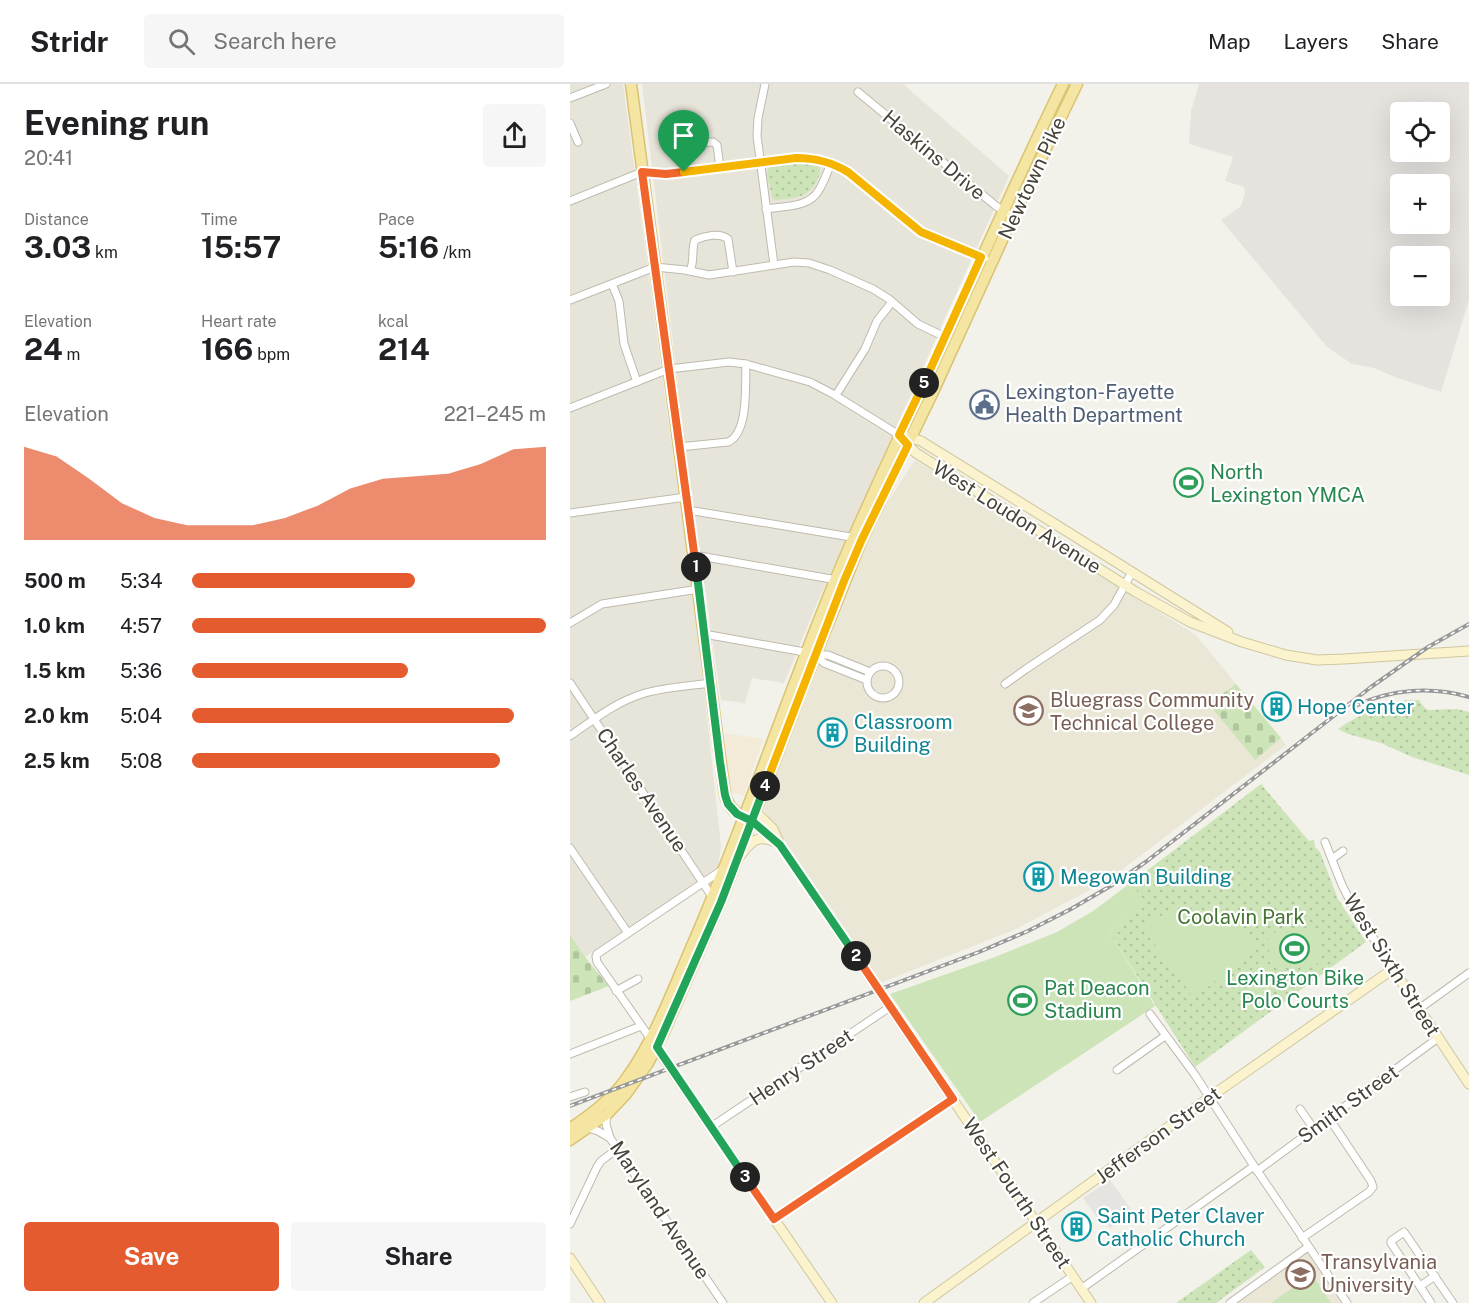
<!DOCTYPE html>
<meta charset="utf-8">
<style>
body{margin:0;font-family:"Public Sans",sans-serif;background:#f6f6f6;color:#202124;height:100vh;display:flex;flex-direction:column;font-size:22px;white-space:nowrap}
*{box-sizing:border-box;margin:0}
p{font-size:20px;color:#757577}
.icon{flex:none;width:33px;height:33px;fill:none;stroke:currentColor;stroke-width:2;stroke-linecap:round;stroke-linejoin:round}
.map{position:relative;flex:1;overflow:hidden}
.details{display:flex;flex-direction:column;background:#fff;width:570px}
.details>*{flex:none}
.tools{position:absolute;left:820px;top:18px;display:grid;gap:12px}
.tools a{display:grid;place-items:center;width:60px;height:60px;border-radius:6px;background:#fff;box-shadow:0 6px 24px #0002;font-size:30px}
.pin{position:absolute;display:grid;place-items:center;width:51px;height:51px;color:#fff;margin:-62px -26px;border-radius:50% 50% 50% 0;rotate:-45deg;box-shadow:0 0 6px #0007}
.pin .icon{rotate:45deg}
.km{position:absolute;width:30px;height:30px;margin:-15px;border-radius:50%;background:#222;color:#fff;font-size:16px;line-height:30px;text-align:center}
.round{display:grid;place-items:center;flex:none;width:63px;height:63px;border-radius:6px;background:#f6f6f6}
.headline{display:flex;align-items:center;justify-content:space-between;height:102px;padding:0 24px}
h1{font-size:33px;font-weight:700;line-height:45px}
.stats{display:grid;grid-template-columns:repeat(3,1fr);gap:9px;height:102px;padding:6px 24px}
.stats div{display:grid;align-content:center}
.stats b{font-size:30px;font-weight:700}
.stats small{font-size:16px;font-weight:400}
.stats p{font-size:16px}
.chart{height:168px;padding:12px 24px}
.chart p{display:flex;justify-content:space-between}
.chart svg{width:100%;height:108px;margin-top:6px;fill:#e55b30;opacity:.7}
.button{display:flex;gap:12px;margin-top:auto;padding:12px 24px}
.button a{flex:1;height:69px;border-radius:6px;background:#e55b30;color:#fff;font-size:24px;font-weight:700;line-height:69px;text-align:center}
.button a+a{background:#f6f6f6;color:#202124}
ul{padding:0 24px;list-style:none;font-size:20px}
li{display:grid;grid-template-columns:96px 72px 1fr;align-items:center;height:45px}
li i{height:15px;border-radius:8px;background:#e55b30}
header{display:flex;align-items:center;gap:36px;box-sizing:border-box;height:84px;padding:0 30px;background:#fff;border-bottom:2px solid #e0e0e0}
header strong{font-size:28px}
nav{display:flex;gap:33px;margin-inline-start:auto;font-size:21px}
.search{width:420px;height:54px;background:#f6f6f6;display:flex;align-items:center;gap:15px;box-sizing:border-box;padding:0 21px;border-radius:6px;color:#757577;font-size:22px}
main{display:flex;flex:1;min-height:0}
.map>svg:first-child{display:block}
</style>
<header>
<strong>Stridr</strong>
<div class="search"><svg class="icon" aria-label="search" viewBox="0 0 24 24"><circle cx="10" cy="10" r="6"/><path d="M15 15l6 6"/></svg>Search here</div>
<nav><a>Map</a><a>Layers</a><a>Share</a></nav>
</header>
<main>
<section class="details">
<div class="headline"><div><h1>Evening run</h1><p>20:41</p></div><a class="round"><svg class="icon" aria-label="share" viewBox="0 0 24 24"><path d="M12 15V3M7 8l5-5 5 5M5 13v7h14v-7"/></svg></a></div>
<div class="stats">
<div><p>Distance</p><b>3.03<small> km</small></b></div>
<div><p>Time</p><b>15:57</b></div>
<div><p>Pace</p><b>5:16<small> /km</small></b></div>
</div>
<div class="stats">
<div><p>Elevation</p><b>24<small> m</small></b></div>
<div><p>Heart rate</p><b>166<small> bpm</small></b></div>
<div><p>kcal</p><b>214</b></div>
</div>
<div class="chart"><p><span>Elevation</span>221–245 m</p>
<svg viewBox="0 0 160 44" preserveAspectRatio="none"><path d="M0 44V6L10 10L20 19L30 29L40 35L50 38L60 38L70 38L80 35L90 30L100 23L110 19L120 18L130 17L140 13L150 7L160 6V44z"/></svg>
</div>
<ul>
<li><b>500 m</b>5:34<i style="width:63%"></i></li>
<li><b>1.0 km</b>4:57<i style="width:100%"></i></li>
<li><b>1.5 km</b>5:36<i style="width:61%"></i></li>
<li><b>2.0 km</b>5:04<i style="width:91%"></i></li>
<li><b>2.5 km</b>5:08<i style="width:87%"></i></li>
</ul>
<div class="button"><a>Save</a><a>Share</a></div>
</section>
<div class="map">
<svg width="899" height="1219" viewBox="0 0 899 1219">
<defs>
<pattern id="grass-dots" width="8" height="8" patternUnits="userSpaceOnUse" patternTransform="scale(1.5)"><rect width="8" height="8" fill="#cce4b7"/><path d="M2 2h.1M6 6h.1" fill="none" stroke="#b1c59e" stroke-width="1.8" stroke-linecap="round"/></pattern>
<pattern id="cemetery-stones" width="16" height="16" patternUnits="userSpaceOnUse" patternTransform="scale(1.5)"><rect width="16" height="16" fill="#cce4b7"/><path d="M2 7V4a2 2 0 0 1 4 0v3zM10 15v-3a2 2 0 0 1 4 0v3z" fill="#b1c59e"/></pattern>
</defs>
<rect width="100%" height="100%" fill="#f3f2ea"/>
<!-- residential -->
<g fill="#e7e4d9">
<polygon points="0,0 53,0 132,586 151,762 148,783 15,873 0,851"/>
<polygon points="72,0 333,0 439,92 247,519 214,599 182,594 175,619 151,616 120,401"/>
</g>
<!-- commercial -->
<polygon fill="#f3ead8" points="155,649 193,655 174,711 160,709"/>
<!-- industrial -->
<path fill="#e6e3df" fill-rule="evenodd" d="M629,0H899V216L871,308L827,294L804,284L782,280L757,263L651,136L671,122L675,109L674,103L655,97L663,73L619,60L621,27ZM831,28H870V68H831ZM870,100V140H831V100ZM870,172V212H831V172Z"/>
<!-- education -->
<g fill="#ebe7d6">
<polygon points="345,376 626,551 716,661 537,797 444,846 310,899 192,723 308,433"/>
<polygon points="741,1162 779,1219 657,1219"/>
</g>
<!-- grass -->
<g fill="url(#grass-dots)">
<path d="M233,78L247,81L250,84C250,90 249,93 246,98C237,115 225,113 207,116L203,115L197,92L198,85L202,80Z"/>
<path d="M836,616H849L853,622L858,626L887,625L899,628V691L842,673L811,659L778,650L768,645C788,630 811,623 836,616Z"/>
<polygon points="691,700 739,757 744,756 745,763 750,768 768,815 796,858 625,983 539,848 574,821 562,798"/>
<polygon points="681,1166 695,1183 646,1219 606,1219"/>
</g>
<!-- cemetery -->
<g fill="url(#cemetery-stones)">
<polygon points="666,600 711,654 685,676 642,624 640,625 638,623 639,620"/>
<polygon points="0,851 18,877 39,902 0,917"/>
</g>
<!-- pitch -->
<g fill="#cce4b7">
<polygon points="562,798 575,821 539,848 585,922 410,1038 320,910 425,873 487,848 523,827"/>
<path d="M619,825C654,828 668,837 691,862L624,914L570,841C586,833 601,827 619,825Z"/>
<polygon points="750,846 752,879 700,882 698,849"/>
<polygon points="683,896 703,902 696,928 675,922"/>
<polygon points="742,1190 761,1219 701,1219"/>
</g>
<!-- parking -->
<polygon fill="#e6e4e1" points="540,1096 563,1128 540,1144 536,1140 533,1142 513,1114"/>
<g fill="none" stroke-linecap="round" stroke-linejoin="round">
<defs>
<g id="street">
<polyline points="195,0 188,34 187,52 204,181"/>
<polyline points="288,8 426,122 437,129"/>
<polyline points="0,14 36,0"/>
<polyline points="0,39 8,58"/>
<path d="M114,89C113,80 109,69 114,62L140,58H143L147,61L150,84"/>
<polyline points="0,117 72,88 106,90 226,74 244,74 267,82 278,89 351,149 415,174"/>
<path d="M196,125C214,122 239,124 249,106C254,98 257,88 261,80"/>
<path d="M120,187C125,176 121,166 125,156C134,152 150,148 158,155L163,188"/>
<polyline points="42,200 49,217 54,260 67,298"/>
<polyline points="0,216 85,183 115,186 139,191 224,178 239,179 260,186 303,205 319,215 348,240 375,253"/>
<polyline points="266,311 295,265 307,237 322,218"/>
<polyline points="0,324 99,285 159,278 176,280 240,298 263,310 329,351"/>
<path d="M109,363L158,358C179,349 175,300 176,280"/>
<polyline points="118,426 287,454"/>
<polyline points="0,429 116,413"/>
<polyline points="124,471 267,496"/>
<polyline points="0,539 32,520 129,505"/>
<polyline points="134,550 229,567 245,571 258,571 300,588"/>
<polyline points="245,571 254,579 297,596"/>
<circle cx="313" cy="598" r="16"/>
<polyline points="0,599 143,814"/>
<polyline points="435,600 456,585 530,536 544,521 562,488"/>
<path d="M0,652C23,636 46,618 72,610C94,603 119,602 141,599"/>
<polyline points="755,758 772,801 781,819 823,885"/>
<polyline points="0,764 58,849"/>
<polyline points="762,775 773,767"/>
<polyline points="46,907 68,895"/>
<polyline points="849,925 899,889"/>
<polyline points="580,930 625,991 684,1082 777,1219"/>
<polyline points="80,954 27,878 26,872 27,870 152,786"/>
<polyline points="0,970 71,942"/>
<polyline points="547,986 595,952"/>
<polyline points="0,1013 15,1008"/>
<polyline points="730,1025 744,1045"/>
<polyline points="37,1030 36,1040 40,1054 153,1219"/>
<polyline points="141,1043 320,923"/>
<polyline points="18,1044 28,1047 40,1054"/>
<polyline points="687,1087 868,954"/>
<polyline points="204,1135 383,1015"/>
<polyline points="0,1140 27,1083 31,1077 47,1065"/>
<polyline points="732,1154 799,1108 803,1103 801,1097 759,1034"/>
<polyline points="850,1202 865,1192"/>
<polyline points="511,1205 684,1082"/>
<polyline points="463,1219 503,1192"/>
<polyline points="660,1219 738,1163"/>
<polyline points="861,1219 821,1159 821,1157 834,1148 883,1219"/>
</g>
<g id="secondary">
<polyline points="334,352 351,357 485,440 658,548"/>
<polyline points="334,357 346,369 566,508 620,538 672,558 716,571 747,576 774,575 899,567"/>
<polyline points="185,727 203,745 208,756"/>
<polyline points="182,737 210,761 521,1219"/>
<path d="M170,772C180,759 187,749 205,758"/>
<polyline points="83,959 262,1219"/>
<polyline points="0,1174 30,1219"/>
<polyline points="354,1219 640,1013 823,885 899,1000"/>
</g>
<g id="primary">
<path d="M61,0L155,711C159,724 166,730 179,736"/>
<path d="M0,1045C21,1030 41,1016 56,995C83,959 103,906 121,864C174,743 215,617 266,494C300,413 338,334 375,255C414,170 452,84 493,0"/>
<polyline points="0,1056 37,1030 56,1010 78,979 93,950 151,817 234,600 292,455 362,310 443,132 507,0"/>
</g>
</defs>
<!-- street casing -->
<use href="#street" stroke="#bebaae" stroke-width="9"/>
<!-- secondary casing -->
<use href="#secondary" stroke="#cfc79e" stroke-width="11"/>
<!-- primary casing -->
<use href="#primary" stroke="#d9c373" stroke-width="13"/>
<!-- street -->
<use href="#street" stroke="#fff" stroke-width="7"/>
<!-- secondary -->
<use href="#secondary" stroke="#faf3ce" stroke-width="9"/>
<!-- primary -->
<use href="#primary" stroke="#f5e5a2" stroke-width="10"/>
<defs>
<g id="rail">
<path d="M785,622C821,605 861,602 899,613"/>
<polyline points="0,1022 409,868 458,847 501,825 544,800 577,777 801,603 858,563 899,540"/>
</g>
</defs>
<!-- rail casing -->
<use href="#rail" stroke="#989898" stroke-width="4"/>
<!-- rail -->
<use href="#rail" stroke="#fff" stroke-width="1.5" stroke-dasharray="4.5" stroke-linecap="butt"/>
</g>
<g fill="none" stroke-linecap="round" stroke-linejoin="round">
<defs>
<polyline id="split-1" points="114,88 96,90 72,88 126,483"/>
<polyline id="split-2" points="126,483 150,678 155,711 158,720 167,730 182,737 210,761 286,872"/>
<polyline id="split-3" points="175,1093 204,1135 383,1015 286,872"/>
<polyline id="split-4" points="175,1093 87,963 151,818 195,702"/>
<polyline id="split-5" points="195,702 274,497 292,455 338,361 329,351 354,299"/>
<path id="split-6" d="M114,88L226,74C246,74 261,78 278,88L351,148L411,173L354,299"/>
</defs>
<!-- split-1 casing -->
<use href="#split-1" stroke="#fff" stroke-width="12"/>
<!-- split-2 casing -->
<use href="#split-2" stroke="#fff" stroke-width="12"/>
<!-- split-3 casing -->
<use href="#split-3" stroke="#fff" stroke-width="12"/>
<!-- split-4 casing -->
<use href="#split-4" stroke="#fff" stroke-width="12"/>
<!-- split-5 casing -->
<use href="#split-5" stroke="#fff" stroke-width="12"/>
<!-- split-6 casing -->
<use href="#split-6" stroke="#fff" stroke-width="12"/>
<!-- split-1 -->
<use href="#split-1" stroke="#f0652b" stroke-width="8"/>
<!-- split-2 -->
<use href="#split-2" stroke="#22a559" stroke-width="8"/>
<!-- split-3 -->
<use href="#split-3" stroke="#f0652b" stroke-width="8"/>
<!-- split-4 -->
<use href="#split-4" stroke="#22a559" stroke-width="8"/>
<!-- split-5 -->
<use href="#split-5" stroke="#f5b400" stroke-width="8"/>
<!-- split-6 -->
<use href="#split-6" stroke="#f5b400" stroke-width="8"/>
</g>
<!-- icons -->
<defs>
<symbol id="civic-ring" viewBox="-11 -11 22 22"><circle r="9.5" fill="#fff" stroke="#5c6f8a" stroke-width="1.5"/><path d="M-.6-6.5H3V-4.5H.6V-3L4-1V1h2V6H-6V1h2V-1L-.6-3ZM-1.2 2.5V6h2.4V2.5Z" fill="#5c6f8a"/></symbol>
<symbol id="stadium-ring" viewBox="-11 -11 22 22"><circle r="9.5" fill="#fff" stroke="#2e9e5b" stroke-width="1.5"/><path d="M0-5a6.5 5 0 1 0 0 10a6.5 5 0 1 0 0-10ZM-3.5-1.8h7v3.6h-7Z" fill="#2e9e5b"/></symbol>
<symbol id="building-ring" viewBox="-11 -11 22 22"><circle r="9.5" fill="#fff" stroke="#0f9aa8" stroke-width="1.5"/><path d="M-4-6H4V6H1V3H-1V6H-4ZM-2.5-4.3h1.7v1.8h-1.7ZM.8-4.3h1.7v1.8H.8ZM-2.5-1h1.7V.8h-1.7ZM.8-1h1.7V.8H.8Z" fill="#0f9aa8"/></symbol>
<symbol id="university-ring" viewBox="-11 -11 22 22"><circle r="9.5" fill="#fff" stroke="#8d6e63" stroke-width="1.5"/><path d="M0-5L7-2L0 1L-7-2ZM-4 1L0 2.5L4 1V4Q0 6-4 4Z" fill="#8d6e63"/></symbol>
</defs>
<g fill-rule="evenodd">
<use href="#civic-ring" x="398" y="304" width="33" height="33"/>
<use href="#stadium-ring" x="602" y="382" width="33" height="33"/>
<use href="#building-ring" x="690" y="606" width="33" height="33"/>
<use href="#university-ring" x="442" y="610" width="33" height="33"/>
<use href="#building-ring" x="246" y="632" width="33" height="33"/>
<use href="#building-ring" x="452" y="776" width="33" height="33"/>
<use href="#stadium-ring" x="708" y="848" width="33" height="33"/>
<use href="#stadium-ring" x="436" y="900" width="33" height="33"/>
<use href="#building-ring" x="490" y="1126" width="33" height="33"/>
<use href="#university-ring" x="714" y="1174" width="33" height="33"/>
</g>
<g text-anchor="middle" stroke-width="4.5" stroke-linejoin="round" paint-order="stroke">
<!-- street labels -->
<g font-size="20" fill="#474339" stroke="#fff">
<text transform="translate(364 71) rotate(40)" y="7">Haskins Drive</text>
<text transform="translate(462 94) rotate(-65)" y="7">Newtown Pike</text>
<text transform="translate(447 433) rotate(32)" y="7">West Loudon Avenue</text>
<text transform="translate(72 706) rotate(56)" y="7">Charles Avenue</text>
<text transform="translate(822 881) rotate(58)" y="7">West Sixth Street</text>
<text transform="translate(231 983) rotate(-34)" y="7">Henry Street</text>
<text transform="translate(778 1020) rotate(-36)" y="7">Smith Street</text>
<text transform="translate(588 1051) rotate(-36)" y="7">Jefferson Street</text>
<text transform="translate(447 1109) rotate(56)" y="7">West Fourth Street</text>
<text transform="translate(90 1126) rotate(56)" y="7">Maryland Avenue</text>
</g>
<!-- service labels -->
<g font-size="20" fill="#4e5e75" stroke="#fff" text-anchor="start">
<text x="435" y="315">Lexington-Fayette<tspan x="435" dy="23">Health Department</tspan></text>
</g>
<!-- leisure labels -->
<g font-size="20" fill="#27864d" stroke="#fff" text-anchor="start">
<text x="640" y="395">North<tspan x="640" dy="23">Lexington YMCA</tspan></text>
<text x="725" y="901" text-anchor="middle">Lexington Bike<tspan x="725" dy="23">Polo Courts</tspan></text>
<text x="474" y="911">Pat Deacon<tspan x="474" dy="23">Stadium</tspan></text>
</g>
<!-- education labels -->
<g font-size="20" fill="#785e54" stroke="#fff" text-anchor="start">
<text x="480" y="623">Bluegrass Community<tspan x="480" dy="23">Technical College</tspan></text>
<text x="751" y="1185">Transylvania<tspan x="751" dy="23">University</tspan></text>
</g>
<!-- culture labels -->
<g font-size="20" fill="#0d838f" stroke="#fff" text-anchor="start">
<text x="727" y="630">Hope Center</text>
<text x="284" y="645">Classroom<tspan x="284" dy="23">Building</tspan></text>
<text x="490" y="800">Megowan Building</text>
<text x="527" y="1139">Saint Peter Claver<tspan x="527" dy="23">Catholic Church</tspan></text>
</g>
<!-- park labels -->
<g font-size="20" fill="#447431" stroke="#fff">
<text x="671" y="840">Coolavin Park</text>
</g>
</g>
</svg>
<div class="tools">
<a><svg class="icon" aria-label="locate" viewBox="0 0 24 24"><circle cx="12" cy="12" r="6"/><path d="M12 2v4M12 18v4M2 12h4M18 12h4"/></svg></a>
<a>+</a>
<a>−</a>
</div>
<div class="pin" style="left:114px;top:88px;background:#1e9e55"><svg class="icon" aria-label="arrive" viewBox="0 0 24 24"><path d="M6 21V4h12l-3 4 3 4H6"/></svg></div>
<b class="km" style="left:126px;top:483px">1</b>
<b class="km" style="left:286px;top:872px">2</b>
<b class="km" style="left:175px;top:1093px">3</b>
<b class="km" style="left:195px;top:702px">4</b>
<b class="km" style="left:354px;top:299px">5</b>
</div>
</main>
